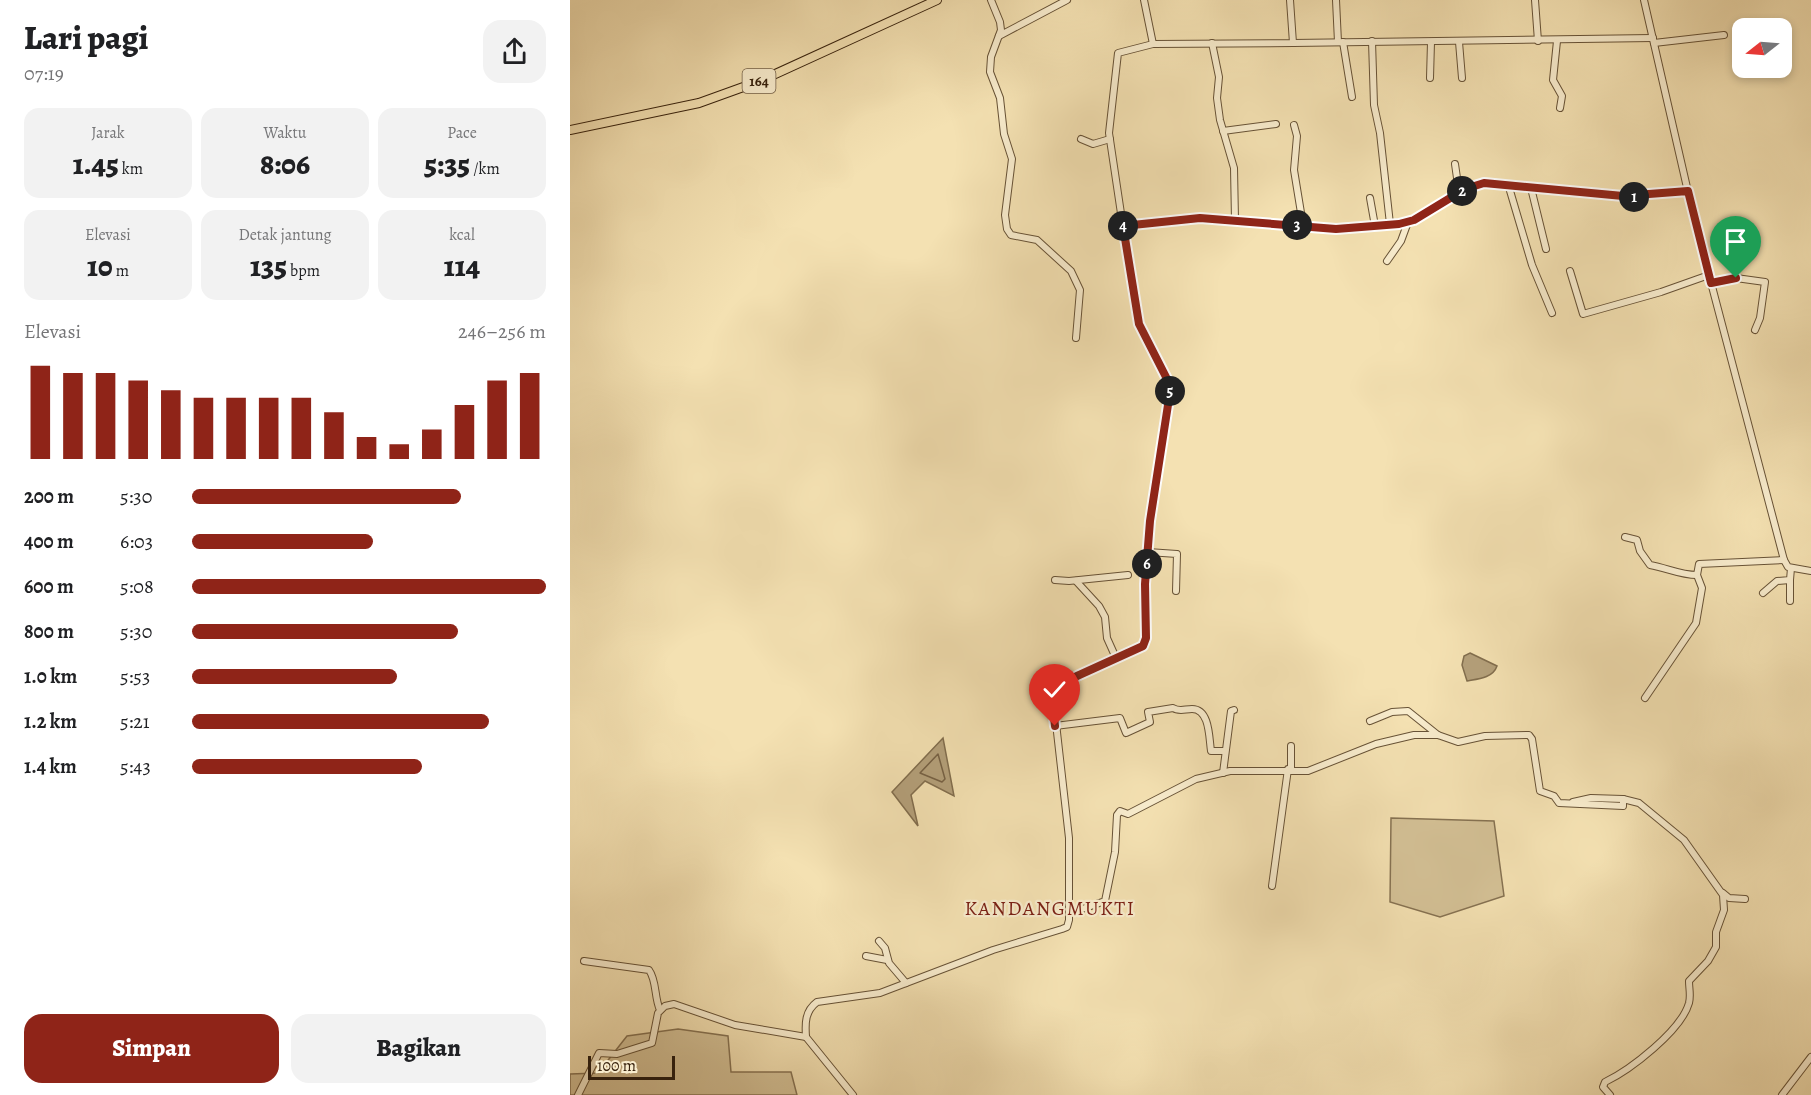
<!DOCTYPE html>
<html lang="id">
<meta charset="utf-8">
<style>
body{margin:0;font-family:Alegreya,serif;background:#f2f2f2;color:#202124;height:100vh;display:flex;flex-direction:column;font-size:22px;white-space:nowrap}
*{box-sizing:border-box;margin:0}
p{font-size:20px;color:#757577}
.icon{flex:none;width:33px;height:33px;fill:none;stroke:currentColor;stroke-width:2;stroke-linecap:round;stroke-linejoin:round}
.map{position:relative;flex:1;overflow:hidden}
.panel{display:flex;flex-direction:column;background:#fff;width:570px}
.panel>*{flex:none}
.needle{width:39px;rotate:253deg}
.fabs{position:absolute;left:1162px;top:18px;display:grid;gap:12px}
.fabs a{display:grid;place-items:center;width:60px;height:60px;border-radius:12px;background:#fff;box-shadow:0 3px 9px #0003;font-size:30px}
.scale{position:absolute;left:18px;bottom:15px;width:87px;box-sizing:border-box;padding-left:6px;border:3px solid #38220d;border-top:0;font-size:16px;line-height:21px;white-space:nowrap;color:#38220d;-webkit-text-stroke:4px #f8eccd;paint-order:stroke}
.pin{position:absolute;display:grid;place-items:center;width:51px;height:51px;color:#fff;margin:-62px -26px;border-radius:50% 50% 50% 0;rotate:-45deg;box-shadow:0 0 6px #0007}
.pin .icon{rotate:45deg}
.km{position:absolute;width:30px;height:30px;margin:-15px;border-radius:50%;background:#222;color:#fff;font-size:16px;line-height:30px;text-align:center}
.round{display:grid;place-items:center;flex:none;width:63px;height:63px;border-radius:18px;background:#f2f2f2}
.summary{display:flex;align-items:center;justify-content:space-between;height:102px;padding:0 24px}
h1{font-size:33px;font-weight:800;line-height:45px}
.metrics{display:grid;grid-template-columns:repeat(3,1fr);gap:9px;height:102px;padding:6px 24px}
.metrics div{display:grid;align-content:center;border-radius:15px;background:#f2f2f2;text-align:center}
.metrics b{font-size:30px;font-weight:800}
.metrics small{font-size:16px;font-weight:400}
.metrics p{font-size:16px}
.chart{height:168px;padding:12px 24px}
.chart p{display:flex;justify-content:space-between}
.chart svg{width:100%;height:108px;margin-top:6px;stroke:#8f2418;stroke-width:6}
.button{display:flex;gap:12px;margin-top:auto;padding:12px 24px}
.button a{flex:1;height:69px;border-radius:18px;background:#8f2418;color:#fff;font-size:24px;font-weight:800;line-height:69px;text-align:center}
.button a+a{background:#f2f2f2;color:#202124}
ul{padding:0 24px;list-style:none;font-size:20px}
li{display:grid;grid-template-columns:96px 72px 1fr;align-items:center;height:45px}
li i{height:15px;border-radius:8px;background:#8f2418}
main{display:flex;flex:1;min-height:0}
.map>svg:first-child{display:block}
</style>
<main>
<section class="panel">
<div class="summary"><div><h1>Lari pagi</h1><p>07:19</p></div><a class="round"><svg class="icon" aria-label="share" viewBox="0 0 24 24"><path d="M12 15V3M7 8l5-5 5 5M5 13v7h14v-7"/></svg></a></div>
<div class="metrics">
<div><p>Jarak</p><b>1.45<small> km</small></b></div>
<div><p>Waktu</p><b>8:06</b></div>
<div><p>Pace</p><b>5:35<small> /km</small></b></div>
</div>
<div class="metrics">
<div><p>Elevasi</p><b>10<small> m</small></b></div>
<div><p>Detak jantung</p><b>135<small> bpm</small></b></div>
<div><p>kcal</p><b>114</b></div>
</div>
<div class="chart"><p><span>Elevasi</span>246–256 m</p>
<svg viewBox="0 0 160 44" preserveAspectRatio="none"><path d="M5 44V6M15 44V9M25 44V9M35 44V12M45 44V16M55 44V19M65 44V19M75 44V19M85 44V19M95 44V25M105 44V35M115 44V38M125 44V32M135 44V22M145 44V12M155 44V9"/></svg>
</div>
<ul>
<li><b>200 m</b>5:30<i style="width:76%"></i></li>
<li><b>400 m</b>6:03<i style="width:51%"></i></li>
<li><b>600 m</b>5:08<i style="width:100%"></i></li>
<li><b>800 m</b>5:30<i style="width:75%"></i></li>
<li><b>1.0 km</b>5:53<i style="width:58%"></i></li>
<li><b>1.2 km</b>5:21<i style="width:84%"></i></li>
<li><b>1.4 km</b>5:43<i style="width:65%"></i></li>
</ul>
<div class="button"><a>Simpan</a><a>Bagikan</a></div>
</section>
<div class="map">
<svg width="1241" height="1095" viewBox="0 0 1241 1095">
<rect width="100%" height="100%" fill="#f4e1b2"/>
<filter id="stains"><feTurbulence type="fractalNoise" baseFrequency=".00333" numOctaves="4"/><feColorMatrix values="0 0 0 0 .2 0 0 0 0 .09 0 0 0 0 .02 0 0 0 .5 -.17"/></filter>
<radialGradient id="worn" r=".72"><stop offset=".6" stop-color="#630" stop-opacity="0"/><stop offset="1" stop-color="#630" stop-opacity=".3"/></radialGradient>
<!-- green -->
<g fill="#d4c196" stroke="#867252" stroke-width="1.5">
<polygon points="821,818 924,821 934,896 870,917 820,902"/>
<polygon points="108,1029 158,1036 161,1072 221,1072 227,1095 0,1095 0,1074 28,1073 57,1036"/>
</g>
<!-- water -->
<g fill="#b4a07a" stroke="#826e4e" stroke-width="1.5">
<path d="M900,653L927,666C923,678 908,679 897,681L892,665L894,656Z"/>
<polygon points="373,738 384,796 355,781 341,795 348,826 322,792"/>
</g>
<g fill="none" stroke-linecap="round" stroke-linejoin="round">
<!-- shore -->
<polygon stroke="#766144" stroke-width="1.5" points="368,754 375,779 372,782 350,773"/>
<defs>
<g id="minor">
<polyline points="421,0 430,22 431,30 421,57 420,72 430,98 434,134 442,159 435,215 437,229 441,235 467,240 501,271 510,290 506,338"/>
<polyline points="574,0 583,44 723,43 720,0"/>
<polyline points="766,0 768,42"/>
<polyline points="965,0 968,41"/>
<polyline points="1074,0 1124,218 1214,560 1218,567 1241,571"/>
<polyline points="429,36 497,0"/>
<polyline points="802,41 804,105 810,133 820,224"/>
<polyline points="987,41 983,80 992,96 990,108"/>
<polyline points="773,42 782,97"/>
<polyline points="889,42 892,78"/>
<polyline points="642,43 649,77 647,98 650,120 664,168 665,220"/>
<polyline points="723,43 1083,38"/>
<polyline points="1084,43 1154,35"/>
<polyline points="860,78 861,42"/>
<polyline points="724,125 727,136 724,170 733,225"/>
<polyline points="653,131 706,124"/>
<polyline points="511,139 523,144 540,139"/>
<polyline points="885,164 889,192"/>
<polyline points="938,184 962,265 982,313"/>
<polyline points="961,188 976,249"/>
<polyline points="800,198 805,226"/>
<polyline points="553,226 630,218 766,229 829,224 845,220 895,189 914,183 1053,197 1117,191"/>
<polyline points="817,261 831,241 838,222"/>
<polyline points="1000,271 1013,314 1091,292 1139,275"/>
<polyline points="1141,283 1166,278 1195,282 1190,318 1185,330"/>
<path d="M1055,537L1067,540L1070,551L1080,565C1097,568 1110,575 1127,575"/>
<polyline points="578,552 607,554 606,591"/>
<polyline points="485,580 499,581 558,575"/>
<polyline points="1220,580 1220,601"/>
<polyline points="506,581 529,606 535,617 537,638 546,658"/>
<polyline points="1193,593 1207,581 1220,580 1221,568"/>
<polyline points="1075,698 1126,623 1132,588 1127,575 1129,564 1214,560"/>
<polyline points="800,721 822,712 838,711 868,735"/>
<path d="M485,726L550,718L556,733L580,722L578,712L603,708C609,712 615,709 622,709C640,709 639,738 641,751H655"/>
<polyline points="721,769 721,746"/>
<polyline points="653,773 661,711 664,710"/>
<polyline points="1003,802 1021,798 1053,799"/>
<polyline points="702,886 718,769"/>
<polyline points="1153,893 1159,898 1175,899"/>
<path d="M501,913L535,901L545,852L547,815L550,811L558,814L626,779L660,771H738L806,744L844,735H868L888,742L915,736L959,735L962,739L970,791L984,796L989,803L1053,806V799L1069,803L1114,840L1153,895L1154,910L1146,932V947L1138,961L1119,981C1119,989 1121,995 1119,1003C1111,1031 1060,1070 1035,1082L1033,1087L1040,1095"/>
<polyline points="309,941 315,948 319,963 336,983"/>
<polyline points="296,956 317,960"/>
<path d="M14,961L79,970C87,981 84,997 90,1010"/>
<polyline points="8,1095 29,1053 47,1054 82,1043 88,1013 95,1006 104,1004 165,1025 236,1037"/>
<path d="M283,1095L236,1037C235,1023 235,1011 247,1002L310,993L423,950L492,929L497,927L499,920V838L483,697L486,689L507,676L573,646L575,642V584L580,521L601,392L597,379L574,335L566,314L539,133L548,53L583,44"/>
<polyline points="1212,1095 1241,1057"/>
</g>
<polyline id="major" points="0,130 129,103 190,81 367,0"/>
</defs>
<!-- minor casing -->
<use href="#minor" stroke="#675236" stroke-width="8"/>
<!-- major casing -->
<use href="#major" stroke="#38220d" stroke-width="10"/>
<!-- minor -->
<use href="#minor" stroke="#f8eccd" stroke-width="6"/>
<!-- major -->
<use href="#major" stroke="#f4e1b2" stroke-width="8"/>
</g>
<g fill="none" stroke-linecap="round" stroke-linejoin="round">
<defs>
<polyline id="route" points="485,726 483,708 486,689 507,676 573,646 576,638 575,584 580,521 600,392 597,379 569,324 553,226 630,218 766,229 829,224 844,220 895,189 914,183 1053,196 1118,191 1141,283 1166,278"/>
</defs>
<!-- route casing -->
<use href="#route" stroke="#fff" stroke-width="12"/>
<!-- route -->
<use href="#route" stroke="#8f2418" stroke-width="8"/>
</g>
<g text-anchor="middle" stroke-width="4.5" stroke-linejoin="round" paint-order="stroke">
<!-- shield labels -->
<rect fill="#f8eccd" stroke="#725f47" stroke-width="1.5" x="172.5" y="69" width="33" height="24" rx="4.5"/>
<g font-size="15" font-weight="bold" fill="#38220d">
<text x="189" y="86">164</text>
</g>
<!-- quarter labels -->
<g font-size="20" letter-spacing="1.5" fill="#7a1f14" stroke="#f8eccd">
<text x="480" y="915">KANDANGMUKTI</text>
</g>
</g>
<rect width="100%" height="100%" filter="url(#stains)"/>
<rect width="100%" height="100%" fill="url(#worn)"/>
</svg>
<div class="fabs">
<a><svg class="needle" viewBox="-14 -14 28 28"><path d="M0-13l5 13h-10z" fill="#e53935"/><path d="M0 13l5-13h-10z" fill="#757577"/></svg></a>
</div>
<div class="scale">100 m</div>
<div class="pin" style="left:1166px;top:278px;background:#1e9e55"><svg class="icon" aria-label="arrive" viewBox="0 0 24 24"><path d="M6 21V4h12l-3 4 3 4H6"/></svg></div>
<div class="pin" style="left:485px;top:726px;background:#d93025"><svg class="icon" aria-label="check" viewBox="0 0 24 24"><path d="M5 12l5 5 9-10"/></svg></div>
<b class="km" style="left:1064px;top:197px">1</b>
<b class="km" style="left:892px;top:191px">2</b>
<b class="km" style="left:727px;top:225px">3</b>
<b class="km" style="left:553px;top:226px">4</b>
<b class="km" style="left:600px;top:391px">5</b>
<b class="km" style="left:577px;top:564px">6</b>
</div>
</main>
